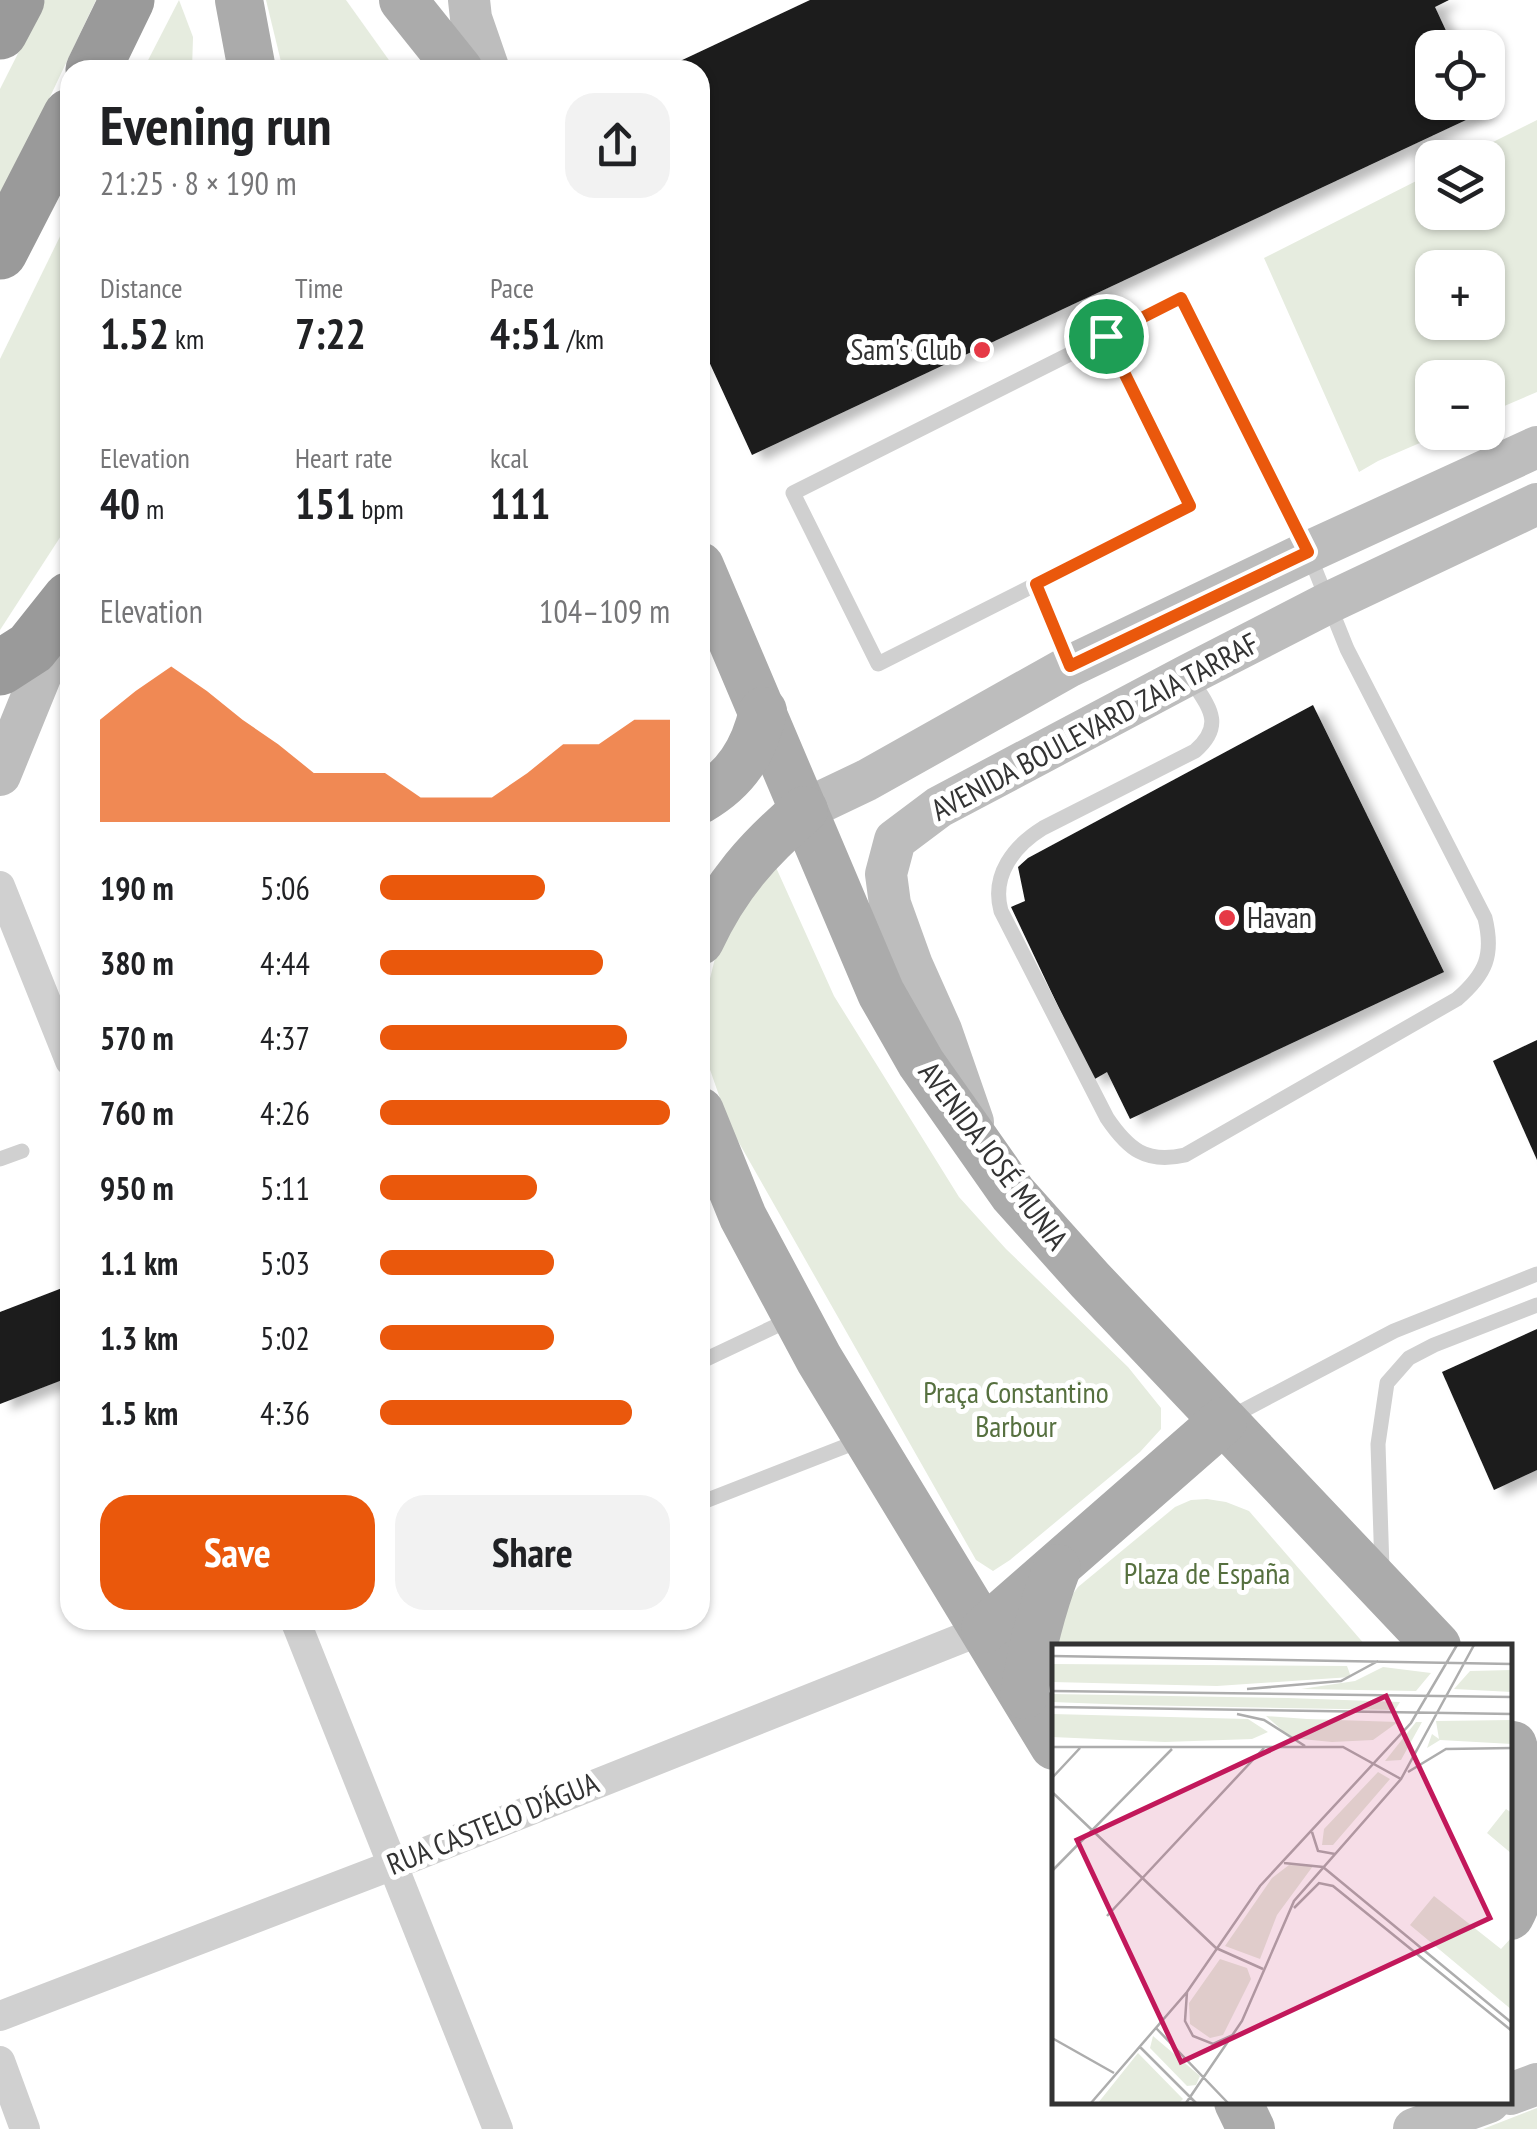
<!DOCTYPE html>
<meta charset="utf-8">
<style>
body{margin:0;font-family:"PT Sans Narrow",sans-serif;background:#f2f2f2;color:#202124;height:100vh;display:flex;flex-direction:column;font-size:38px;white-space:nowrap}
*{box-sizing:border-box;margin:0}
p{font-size:32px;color:#757577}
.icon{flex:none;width:55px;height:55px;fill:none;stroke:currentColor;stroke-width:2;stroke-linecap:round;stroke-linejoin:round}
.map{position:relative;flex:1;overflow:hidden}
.panel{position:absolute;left:60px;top:60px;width:650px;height:1570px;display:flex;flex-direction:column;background:#fff;border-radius:30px;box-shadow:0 2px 8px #0004}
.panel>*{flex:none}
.controls{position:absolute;left:1415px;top:30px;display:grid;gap:20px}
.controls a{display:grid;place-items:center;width:90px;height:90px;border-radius:20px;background:#fff;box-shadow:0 2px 8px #0004;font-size:50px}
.pin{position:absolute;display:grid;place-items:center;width:85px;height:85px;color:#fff;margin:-42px;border:5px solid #fff;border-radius:50%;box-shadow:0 2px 10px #0007}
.round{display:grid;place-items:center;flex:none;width:105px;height:105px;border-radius:30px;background:#f2f2f2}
.headline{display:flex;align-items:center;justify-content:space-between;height:170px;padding:0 40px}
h1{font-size:55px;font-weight:700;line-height:75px}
.figures{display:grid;grid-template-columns:repeat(3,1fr);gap:15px;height:170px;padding:10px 40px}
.figures div{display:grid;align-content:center}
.figures b{font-size:42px;font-weight:700}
.figures small{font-size:28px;font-weight:400}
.figures p{font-size:28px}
.chart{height:280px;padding:20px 40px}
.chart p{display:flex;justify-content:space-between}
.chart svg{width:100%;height:180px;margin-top:10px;fill:#ea580c;opacity:.7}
.action{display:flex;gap:20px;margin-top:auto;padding:20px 40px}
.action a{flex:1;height:115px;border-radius:30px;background:#ea580c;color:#fff;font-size:40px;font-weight:700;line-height:115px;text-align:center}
.action a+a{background:#f2f2f2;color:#202124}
ul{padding:0 40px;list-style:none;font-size:32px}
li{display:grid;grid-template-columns:160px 120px 1fr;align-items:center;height:75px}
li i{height:25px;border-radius:12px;background:#ea580c}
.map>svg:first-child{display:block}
</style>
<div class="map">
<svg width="1537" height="2129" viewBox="0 0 1537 2129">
<defs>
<filter id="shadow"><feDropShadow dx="11" dy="6" stdDeviation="5" flood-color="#0004"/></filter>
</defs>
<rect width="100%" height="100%" fill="#fff"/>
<!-- green -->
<g fill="#e6ecdf" fill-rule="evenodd">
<polygon points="45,0 96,0 10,181 0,208 0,89"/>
<polygon points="179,0 193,37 192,70 143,70"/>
<polygon points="266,0 346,0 396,70 283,70"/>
<path d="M1537,120V392L1488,413V378H1432V432L1443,433L1378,461L1359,472L1264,258L1432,173V212H1488V158L1463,157ZM1432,268H1488V322H1432Z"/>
<polygon points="70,216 70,522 0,630 0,359"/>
<polygon points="774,863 834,996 959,1197 1006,1249 1128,1367 1161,1408 1161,1429 1140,1452 1010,1560 993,1571 976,1560 730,1127 707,1061 705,999 717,950"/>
<polygon points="1207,1499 1226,1502 1249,1511 1366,1646 1059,1646 1055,1639 1067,1602 1078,1587 1175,1507 1191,1500"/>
<polygon points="1537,2108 1537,2129 1483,2129"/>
</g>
<!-- building -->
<g fill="#1a1a1a" filter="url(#shadow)">
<polygon points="810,0 1449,0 1435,7 1454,48 1432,48 1432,102 1479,102 1483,112 752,455 700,342 700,70 661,70"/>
<polygon points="1313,705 1444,972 1130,1119 1107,1072 1093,1080 1011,907 1025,901 1018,867 1028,858"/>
<polygon points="1537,1040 1537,1160 1493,1061"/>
<polygon points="70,1285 70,1377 0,1404 0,1312"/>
<polygon points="1537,1329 1537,1470 1494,1490 1442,1372"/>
</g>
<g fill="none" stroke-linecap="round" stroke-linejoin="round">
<!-- service -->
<g stroke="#d0d0d0" stroke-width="15">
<path d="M1106,336L793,493L878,664L1191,506L1106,336L1181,298L1308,552L1347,649L1485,918C1494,955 1486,974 1457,999L1185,1155C1146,1164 1128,1149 1107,1118L1001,911C991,875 1014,846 1043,828L1195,751C1226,724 1208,706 1190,678"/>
<polyline points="1036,584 1069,662"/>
<polyline points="0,1159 22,1151"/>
<polyline points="700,1362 793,1318"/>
<polyline points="1229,1418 1394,1331 1537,1274"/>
<polyline points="700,1503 864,1439"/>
<polyline points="1382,1569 1378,1444 1387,1383 1409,1358 1434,1345 1537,1305"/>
</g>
<!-- minor -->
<g stroke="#d0d0d0" stroke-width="30">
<polyline points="0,886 70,1061"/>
<polyline points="295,1620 498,2129"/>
<polyline points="0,2016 393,1865 985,1629"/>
<polyline points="0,2061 25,2129"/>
</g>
<!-- secondary -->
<g stroke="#bdbdbd" stroke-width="42">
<polyline points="469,0 471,18 489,70"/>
<polyline points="0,775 62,623"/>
<polyline points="804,810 867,780 1070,666 1308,552 1537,447"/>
<polyline points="973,1122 941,1030 912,965 890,904 886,874 895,840 939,807 1188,675 1330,602 1537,504"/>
<polyline points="1510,2094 1537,2084"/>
<polyline points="1414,2129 1489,2102"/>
</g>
<!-- primary -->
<g stroke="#ababab" stroke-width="48">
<polyline points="239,0 252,70"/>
<polyline points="403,0 459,70"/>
<polyline points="700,566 881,993 921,1063 1013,1194 1090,1280 1437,1646"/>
<path d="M700,800C736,779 754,751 763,711"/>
<path d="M700,941C726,885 758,849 804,810"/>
<polyline points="700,1111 743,1217 819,1359 1054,1746"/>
<polyline points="985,1629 1223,1421"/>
<path d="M1024,1695C1031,1651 1041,1610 1057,1568"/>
<path d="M1510,1916C1537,1864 1529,1801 1513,1745"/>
<polyline points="1238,2102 1251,2129"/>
</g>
<!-- motorway -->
<g stroke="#9a9a9a" stroke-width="55">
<polyline points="0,32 17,0"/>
<polyline points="93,70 127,0"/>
<polyline points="0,252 70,116"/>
<polyline points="0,668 31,648 70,599"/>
</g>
</g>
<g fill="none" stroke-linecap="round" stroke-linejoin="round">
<defs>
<polygon id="route" points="1181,298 1308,552 1070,666 1036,584 1190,506 1106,336"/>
</defs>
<!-- route casing -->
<use href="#route" stroke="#fff" stroke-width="20"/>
<!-- route -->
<use href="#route" stroke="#ea580c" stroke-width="12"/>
</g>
<!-- markers -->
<g fill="#e63946" stroke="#fff" stroke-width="4">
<circle cx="982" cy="350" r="10"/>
<circle cx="1227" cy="918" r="10"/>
</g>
<g text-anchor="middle" stroke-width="10" stroke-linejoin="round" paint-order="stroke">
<!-- poi labels -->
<g font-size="30" fill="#333" stroke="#fff" text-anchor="end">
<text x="962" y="360">Sam's Club</text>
<text x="1247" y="928" text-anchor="start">Havan</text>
</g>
<!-- street labels -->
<g font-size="30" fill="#333" stroke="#fff">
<text transform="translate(1095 727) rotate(-28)" y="10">AVENIDA BOULEVARD ZAIA TARRAF</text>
<text transform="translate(993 1156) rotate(53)" y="10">AVENIDA JOSÉ MUNIA</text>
<text transform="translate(493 1824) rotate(-22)" y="10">RUA CASTELO D'ÁGUA</text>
</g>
<!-- park labels -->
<g font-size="30" fill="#56703f" stroke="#fff">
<text x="1016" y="1403">Praça Constantino<tspan x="1016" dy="34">Barbour</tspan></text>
<text x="1207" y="1584">Plaza de España</text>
</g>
</g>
<!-- overview -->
<g transform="translate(1052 1644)">
<rect width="460" height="460" fill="#fff"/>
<path d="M0,20L295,22L299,33L165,42L0,38ZM331,23L379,29L364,47L249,45L303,37ZM460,26V48L402,45L418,27ZM0,50L236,54L348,58L343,66L79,61L0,58ZM0,70L196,75L216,88L200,95L113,98L0,93ZM214,72L255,75L346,78L321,96L280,98L239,94ZM460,76V100L388,96L375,104L380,90L387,95L384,77ZM364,78H370L349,116L333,117ZM326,128L338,135L281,201H270L272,185ZM454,165L460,169V210L435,189ZM237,221L261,222L225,271L208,315L173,302L220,234ZM382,252L449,305L460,293V366L358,281ZM168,315L195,324L199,335L171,391L158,394L138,380L137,359ZM101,392L148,432L144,441L135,442L98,404ZM86,409L131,455L127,459H46Z" fill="#e6ecdf"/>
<path fill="none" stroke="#adadad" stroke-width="2.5" d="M0,12L460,20M195,45L289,37L326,17M0,47L460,53M0,63L460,70M185,70L212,76L253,102M0,103H291L349,135M356,128L394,105L460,104M0,134L28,104M0,148L164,304M260,188L266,207L283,210M232,219L271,223L460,379M0,227L120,105M242,264L267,239L281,242L460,387M55,272L212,104M164,304L211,325M135,348L133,377L141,392L161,400L181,391M104,384L176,459M0,394L62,429M87,402L144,459M39,459L135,348L208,242L359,79L405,1M134,459L190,377L242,257L349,135L422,1"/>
<path fill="#c2185b" fill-opacity="0.15" stroke="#c2185b" stroke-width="5" d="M334,52L438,274L129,418L25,196Z"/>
<rect width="460" height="460" fill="none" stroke="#333" stroke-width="5"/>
</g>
</svg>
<div class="controls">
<a><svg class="icon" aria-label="locate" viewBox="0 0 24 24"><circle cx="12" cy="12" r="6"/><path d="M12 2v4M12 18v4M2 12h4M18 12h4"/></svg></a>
<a><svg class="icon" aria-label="layers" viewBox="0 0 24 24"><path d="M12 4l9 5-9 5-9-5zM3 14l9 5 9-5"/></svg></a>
<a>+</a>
<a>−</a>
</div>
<div class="pin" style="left:1106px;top:336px;background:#1e9e55"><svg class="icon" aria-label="arrive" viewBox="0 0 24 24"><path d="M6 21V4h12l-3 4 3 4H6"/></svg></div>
<section class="panel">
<div class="headline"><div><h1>Evening run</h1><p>21:25 · 8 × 190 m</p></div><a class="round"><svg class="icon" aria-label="share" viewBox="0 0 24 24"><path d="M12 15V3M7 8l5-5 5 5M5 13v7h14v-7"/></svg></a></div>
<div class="figures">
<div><p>Distance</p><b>1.52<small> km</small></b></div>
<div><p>Time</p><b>7:22</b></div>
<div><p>Pace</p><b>4:51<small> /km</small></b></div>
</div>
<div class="figures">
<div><p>Elevation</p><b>40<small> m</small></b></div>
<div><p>Heart rate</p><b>151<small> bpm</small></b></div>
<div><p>kcal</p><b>111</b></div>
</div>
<div class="chart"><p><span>Elevation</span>104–109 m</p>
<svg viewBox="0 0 160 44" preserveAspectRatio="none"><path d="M0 44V19L10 12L20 6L30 12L40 19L50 25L60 32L70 32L80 32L90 38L100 38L110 38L120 32L130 25L140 25L150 19L160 19V44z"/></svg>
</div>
<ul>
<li><b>190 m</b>5:06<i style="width:57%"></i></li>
<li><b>380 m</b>4:44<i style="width:77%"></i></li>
<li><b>570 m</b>4:37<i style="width:85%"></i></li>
<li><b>760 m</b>4:26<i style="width:100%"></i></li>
<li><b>950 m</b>5:11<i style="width:54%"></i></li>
<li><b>1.1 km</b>5:03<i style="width:60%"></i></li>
<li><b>1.3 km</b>5:02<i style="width:60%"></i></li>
<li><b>1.5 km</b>4:36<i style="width:87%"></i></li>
</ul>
<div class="action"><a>Save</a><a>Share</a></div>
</section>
</div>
